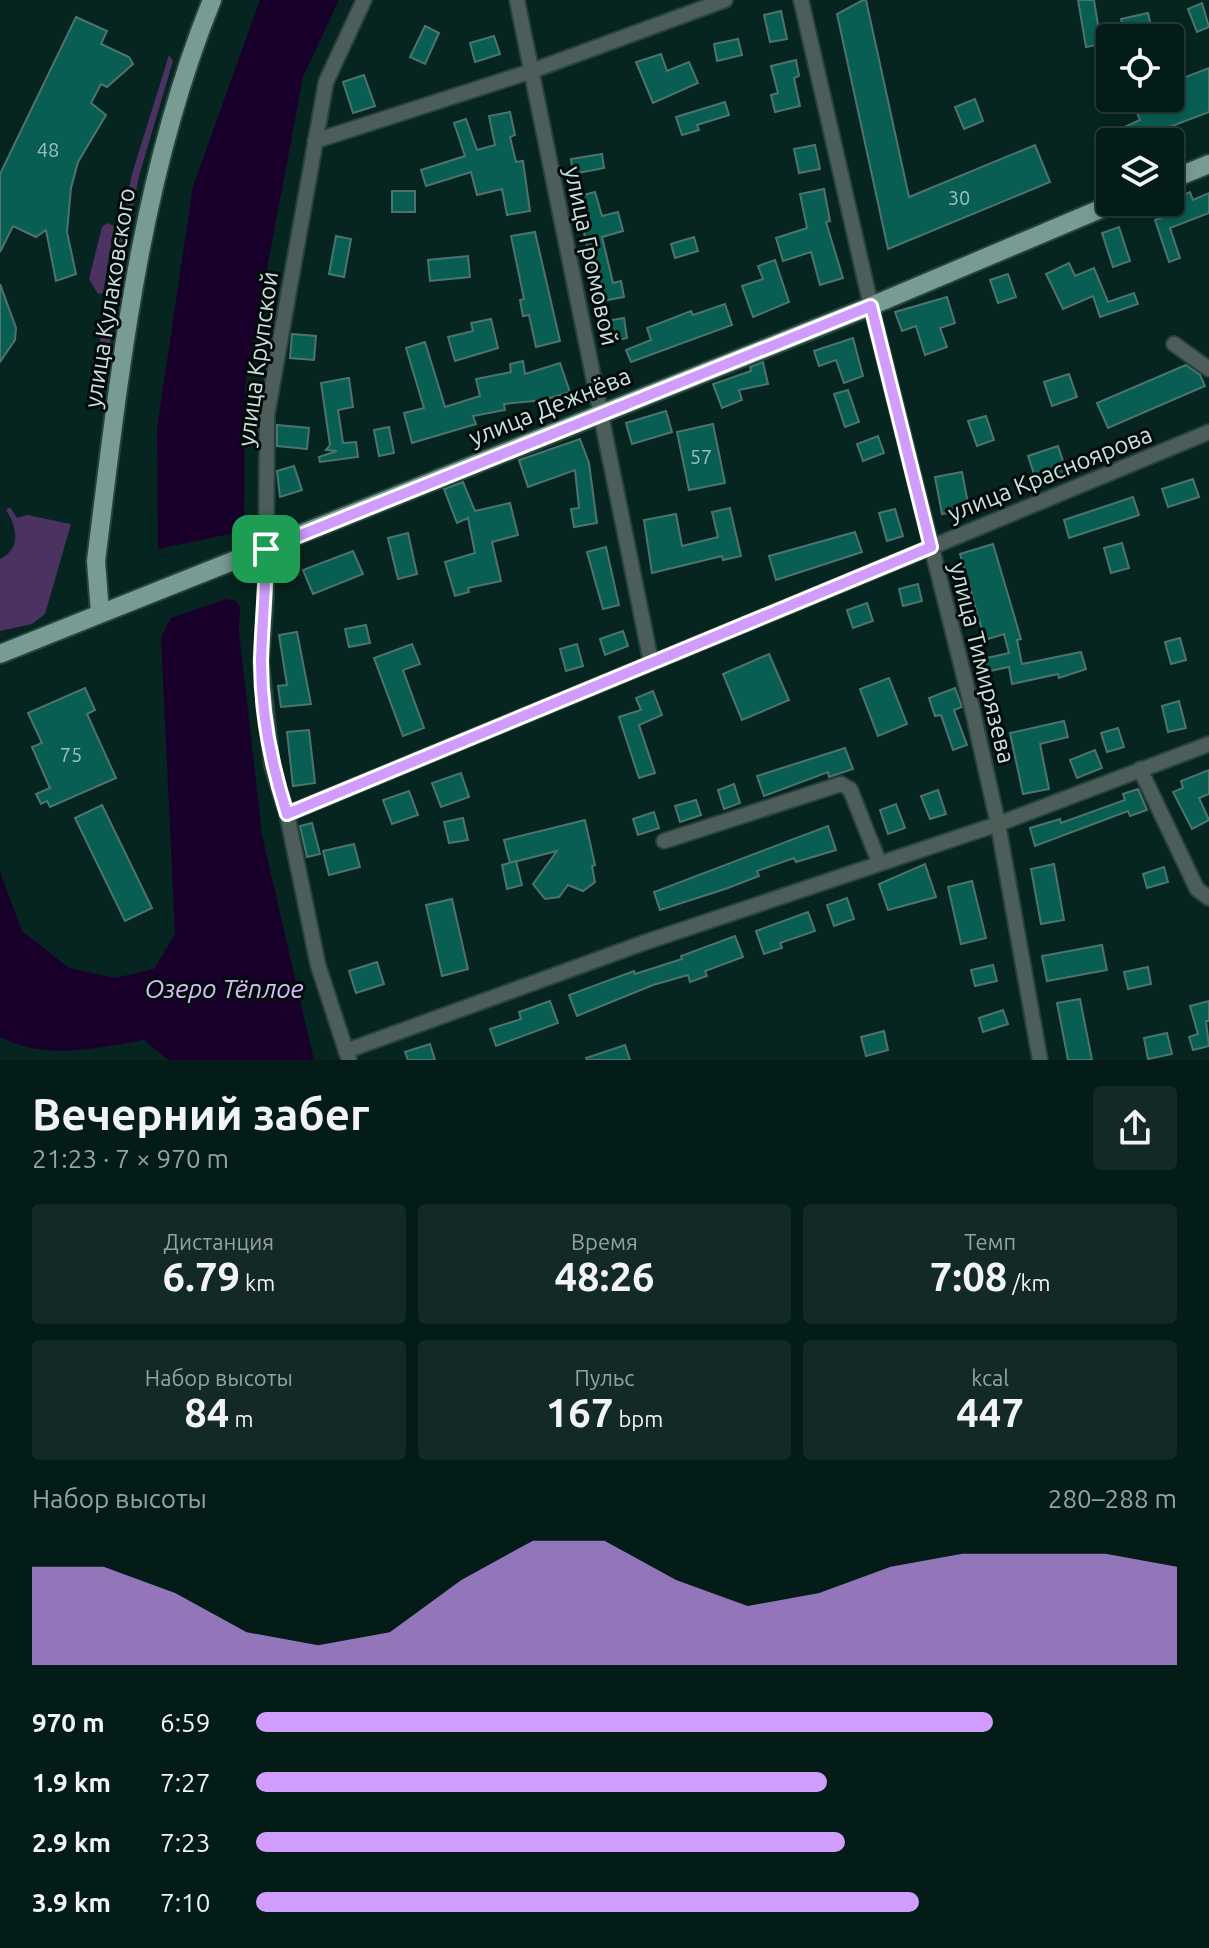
<!DOCTYPE html>
<html lang="ru">
<meta charset="utf-8">
<style>
body{margin:0;font-family:Ubuntu,sans-serif;background:#122925;color:#f1f3f6;height:100vh;display:flex;flex-direction:column;font-size:30px;white-space:nowrap}
*{box-sizing:border-box;margin:0}
p{font-size:26px;color:#97a1a2}
.icon{flex:none;width:44px;height:44px;fill:none;stroke:currentColor;stroke-width:2;stroke-linecap:round;stroke-linejoin:round}
.map{position:relative;height:1060px;overflow:hidden}
.side{display:flex;flex-direction:column;background:#041c18;flex:1}
.side>*{flex:none}
.tools{position:absolute;left:1096px;top:24px;display:grid;gap:16px}
.tools a{display:grid;place-items:center;width:88px;height:88px;border-radius:8px;background:#041c18;box-shadow:0 4px 12px #0003,0 0 0 2px #253a37;font-size:40px}
.pin{position:absolute;display:grid;place-items:center;width:68px;height:68px;color:#fff;margin:-34px;border-radius:16px;box-shadow:0 4px 12px #0006}
.round{display:grid;place-items:center;flex:none;width:84px;height:84px;border-radius:8px;background:#122925}
.summary{display:flex;align-items:center;justify-content:space-between;height:136px;padding:0 32px}
h1{font-size:44px;font-weight:600;line-height:60px}
.metrics{display:grid;grid-template-columns:repeat(3,1fr);gap:12px;height:136px;padding:8px 32px}
.metrics div{display:grid;align-content:center;border-radius:8px;background:#122925;text-align:center}
.metrics b{font-size:40px;font-weight:600}
.metrics small{font-size:22px;font-weight:400}
.metrics p{font-size:22px}
.chart{height:224px;padding:16px 32px}
.chart p{display:flex;justify-content:space-between}
.chart svg{width:100%;height:144px;margin-top:8px;fill:#d09dff;opacity:.7}
ul{padding:0 32px;list-style:none;font-size:26px}
li{display:grid;grid-template-columns:128px 96px 1fr;align-items:center;height:60px}
li i{height:20px;border-radius:10px;background:#d09dff}
.map>svg:first-child{display:block}
</style>
<div class="map">
<svg width="1209" height="1060" viewBox="0 0 1209 1060">
<rect width="100%" height="100%" fill="#062520"/>
<!-- green -->
<g fill="#4b3261">
<polygon points="169,55 173,61 139,176 117,289 109,291 132,174"/>
<polygon points="107,223 114,226 103,293 98,294 89,279 102,227"/>
<polygon points="108,305 115,311 104,386 93,387 105,306"/>
<path d="M10,507L17,518L27,515L71,524L45,614L32,624L0,631V559C22,548 17,527 6,510Z"/>
</g>
<!-- water -->
<g fill="#18002b">
<polygon points="260,0 339,0 303,77 245,386 244,531 158,549 157,428 193,186"/>
<path d="M226,599L237,601L240,608L239,632L262,835L314,1060H168L144,1040C94,1049 44,1060 0,1037V872L22,931L69,968L115,978L154,969L175,934L161,637L171,618Z"/>
</g>
<!-- building -->
<g fill="#085e53" stroke="#4c746d" stroke-width="2">
<polygon points="863,0 866,0 909,197 1035,145 1050,182 888,249 837,14"/>
<polygon points="1078,0 1094,0 1101,44 1086,47"/>
<polygon points="1202,3 1209,27 1197,32 1188,9"/>
<polygon points="781,11 787,39 770,42 764,15"/>
<polygon points="1148,13 1153,35 1125,38 1121,19"/>
<polygon points="76,17 107,31 101,44 129,57 133,64 107,87 101,84 91,103 106,115 78,162 71,188 67,232 76,274 56,281 46,230 36,237 13,226 0,252 0,174"/>
<polygon points="425,26 439,33 425,64 410,57"/>
<polygon points="494,36 500,54 475,62 470,43"/>
<polygon points="738,39 742,55 717,61 714,44"/>
<polygon points="1171,51 1181,79 1209,68 1209,112 1164,129 1168,138 1157,142 1126,142 1120,129 1140,120 1132,101 1112,109 1107,98 1170,98"/>
<polygon points="661,54 667,71 689,62 698,83 653,103 636,62"/>
<polygon points="796,60 799,76 794,78 800,106 775,112 771,95 778,93 771,66"/>
<polygon points="364,75 375,106 353,113 343,82"/>
<polygon points="975,99 983,121 964,129 955,107"/>
<polygon points="725,102 729,115 697,125 699,130 682,135 676,117"/>
<polygon points="510,112 515,135 510,137 516,162 523,161 530,211 507,215 502,189 477,195 471,172 426,186 421,170 465,156 454,123 466,119 477,150 495,145 489,116"/>
<polygon points="815,145 820,169 799,173 794,149"/>
<polygon points="602,154 604,168 573,174 571,159"/>
<polygon points="824,189 830,221 826,222 843,278 820,285 811,252 783,261 776,238 807,228 800,194"/>
<rect x="392" y="191" width="23" height="21"/>
<polygon points="595,192 602,216 618,212 623,231 602,237 613,283 621,281 624,297 597,302 594,287 596,286 576,197"/>
<polygon points="1190,192 1193,200 1209,193 1209,213 1170,228 1180,258 1169,262 1155,220 1182,211 1176,198"/>
<polygon points="1119,227 1130,261 1113,267 1102,233"/>
<polygon points="535,232 560,341 536,347 529,315 523,316 520,300 524,299 511,236"/>
<polygon points="336,236 351,239 344,277 329,274"/>
<polygon points="694,237 698,251 675,258 671,244"/>
<polygon points="468,256 470,277 430,281 428,260"/>
<polygon points="775,260 789,302 753,317 742,286 763,279 758,266"/>
<polygon points="1069,263 1075,276 1094,268 1108,302 1134,293 1138,304 1100,317 1093,296 1063,309 1046,274"/>
<polygon points="1008,274 1016,297 998,303 990,280"/>
<polygon points="0,284 16,328 15,340 0,362"/>
<polygon points="947,297 955,323 940,328 947,347 925,355 916,326 902,331 895,312"/>
<polygon points="725,304 732,325 631,362 626,350 651,340 647,328 691,311 693,315"/>
<polygon points="624,318 627,338 605,342 601,322"/>
<polygon points="491,319 498,348 455,361 448,337 473,331 471,323"/>
<polygon points="292,334 316,336 314,360 290,358"/>
<polygon points="853,338 863,376 844,383 836,360 819,366 814,351"/>
<polygon points="425,342 445,407 480,396 476,379 511,372 510,364 523,361 525,374 560,363 570,392 544,400 504,404 505,410 473,416 476,424 412,443 404,413 424,408 406,348"/>
<polygon points="763,362 768,384 739,390 742,400 722,408 713,384 751,371 750,367"/>
<polygon points="1186,365 1200,375 1205,386 1108,428 1097,403"/>
<polygon points="1069,374 1077,397 1052,406 1044,382"/>
<polygon points="349,378 353,407 338,410 343,443 356,442 358,457 320,462 319,457 337,451 326,450 330,445 321,383"/>
<polygon points="848,390 859,422 845,427 834,394"/>
<polygon points="666,411 672,432 632,444 626,423"/>
<polygon points="986,416 994,440 977,446 968,421"/>
<polygon points="713,424 725,483 689,490 677,432"/>
<polygon points="277,425 309,428 307,449 277,446"/>
<polygon points="389,427 394,453 379,456 374,430"/>
<polygon points="878,436 884,453 863,461 857,444"/>
<polygon points="580,439 589,463 597,523 574,527 571,509 579,508 575,470 528,487 519,460"/>
<polygon points="1058,446 1067,473 1037,483 1028,456"/>
<polygon points="294,466 302,490 280,497 277,471"/>
<polygon points="962,472 969,509 942,514 935,477"/>
<polygon points="1193,479 1199,497 1168,507 1162,489"/>
<polygon points="463,482 475,511 510,503 518,535 492,542 501,581 468,588 469,592 455,596 445,562 475,553 468,518 457,523 444,489"/>
<polygon points="1133,497 1139,515 1069,538 1064,520"/>
<polygon points="730,508 741,556 723,560 722,556 652,573 644,520 676,514 682,546 718,537 712,512"/>
<polygon points="895,509 903,536 887,541 879,513"/>
<polygon points="855,532 862,552 776,580 769,556"/>
<polygon points="408,533 417,574 398,579 388,538"/>
<polygon points="1122,543 1129,568 1111,573 1104,548"/>
<polygon points="993,544 1021,639 1017,640 1022,664 1081,652 1086,669 1059,678 1058,674 1012,684 1009,667 980,673 978,660 1009,653 1004,634 985,640 960,554"/>
<polygon points="606,547 619,605 603,609 587,552"/>
<polygon points="353,551 363,574 313,594 303,570"/>
<polygon points="918,584 922,601 903,606 899,589"/>
<polygon points="867,603 873,621 853,628 847,610"/>
<polygon points="366,625 370,643 349,647 345,629"/>
<polygon points="623,631 628,646 605,655 600,639"/>
<polygon points="297,632 311,704 281,707 278,686 287,685 279,635"/>
<polygon points="1180,638 1186,660 1171,664 1165,642"/>
<polygon points="412,644 420,664 403,670 424,728 403,736 374,658"/>
<polygon points="577,644 583,666 566,671 560,649"/>
<polygon points="769,654 789,700 742,720 723,674"/>
<polygon points="889,678 907,724 878,736 860,689"/>
<polygon points="85,688 95,710 87,714 116,778 50,807 47,801 41,804 36,794 50,788 32,747 42,743 28,713"/>
<polygon points="955,688 962,707 954,710 967,745 953,750 941,715 935,716 929,698"/>
<polygon points="653,691 662,715 639,725 655,773 639,778 619,717 641,710 636,698"/>
<polygon points="1179,701 1186,728 1168,732 1162,706"/>
<polygon points="1064,721 1068,737 1040,744 1049,789 1023,794 1010,733"/>
<polygon points="1118,728 1124,747 1107,752 1101,733"/>
<polygon points="309,730 315,783 293,786 287,732"/>
<polygon points="845,748 853,769 829,777 828,772 764,796 757,776"/>
<polygon points="1095,750 1102,768 1077,778 1070,760"/>
<polygon points="1209,770 1209,794 1199,798 1209,820 1192,829 1173,792 1183,788 1181,781"/>
<polygon points="461,773 469,797 441,807 432,783"/>
<polygon points="734,784 740,803 724,809 718,790"/>
<polygon points="1138,789 1147,810 1130,816 1128,811 1035,846 1030,828 1060,819 1061,823 1125,800 1123,794"/>
<polygon points="938,790 946,814 930,819 921,796"/>
<polygon points="409,791 418,815 392,824 383,800"/>
<polygon points="696,800 701,815 680,822 675,806"/>
<polygon points="896,804 905,828 888,834 880,810"/>
<polygon points="102,805 152,908 125,921 75,818"/>
<polygon points="654,812 659,828 638,835 633,819"/>
<polygon points="463,818 468,840 449,843 444,822"/>
<polygon points="585,820 595,865 592,866 595,882 583,891 568,885 559,897 545,899 533,884 557,851 510,863 504,840"/>
<polygon points="312,823 320,854 307,857 300,826"/>
<polygon points="828,826 836,850 796,862 794,858 757,871 759,876 728,888 660,910 654,892"/>
<polygon points="354,844 360,867 329,875 323,851"/>
<polygon points="516,861 522,885 507,889 502,865"/>
<polygon points="925,864 936,897 888,910 879,884"/>
<polygon points="1054,864 1064,920 1041,924 1031,869"/>
<polygon points="1164,867 1168,882 1147,888 1143,874"/>
<polygon points="972,881 986,938 961,944 948,887"/>
<polygon points="847,898 854,919 834,926 827,905"/>
<polygon points="452,899 468,969 442,976 426,905"/>
<polygon points="808,912 815,931 780,943 782,948 764,954 756,931"/>
<polygon points="735,936 743,957 705,971 707,976 690,982 688,975 653,985 577,1016 569,995 634,971 635,974 682,959 681,956"/>
<polygon points="1102,945 1107,970 1047,981 1042,956"/>
<polygon points="377,962 384,984 356,993 349,971"/>
<polygon points="993,965 997,981 975,986 971,970"/>
<polygon points="1148,967 1151,984 1128,989 1124,972"/>
<polygon points="1080,999 1092,1060 1068,1060 1057,1003"/>
<polygon points="550,1001 558,1023 496,1046 490,1029 521,1019 519,1012"/>
<polygon points="1209,1001 1209,1021 1206,1021 1209,1046 1193,1050 1189,1037 1198,1034 1190,1006"/>
<polygon points="1003,1010 1008,1024 983,1032 979,1018"/>
<polygon points="884,1031 888,1050 866,1056 861,1037"/>
<polygon points="1167,1033 1172,1054 1148,1059 1144,1038"/>
<polygon points="430,1044 435,1060 408,1060 405,1052"/>
<polygon points="625,1045 630,1060 587,1060 586,1058"/>
</g>
<g fill="none" stroke-linecap="round" stroke-linejoin="round">
<defs>
<g id="minor">
<polyline points="517,0 651,662"/>
<polyline points="801,0 871,306 972,708 998,824 1040,1060"/>
<polyline points="315,141 529,72 725,0"/>
<polyline points="1174,344 1209,369"/>
<polyline points="1140,769 1197,889 1209,898"/>
<polyline points="287,814 1209,432"/>
<polyline points="664,841 841,784 850,789 879,862"/>
<polyline points="346,1051 643,943 998,824 1209,744"/>
<polyline points="349,1060 318,965 287,814 272,766 261,662 266,597 267,415 326,82 364,0"/>
</g>
<g id="major">
<polyline points="1170,180 1209,164"/>
<path d="M100,613L96,561C120,370 139,180 212,0"/>
<polyline points="0,654 871,306 1117,202"/>
</g>
</defs>
<!-- minor casing -->
<use href="#minor" stroke="#26433e" stroke-width="18"/>
<!-- major casing -->
<use href="#major" stroke="#26433e" stroke-width="22"/>
<!-- minor -->
<use href="#minor" stroke="#4d5d5a" stroke-width="14"/>
<!-- major -->
<use href="#major" stroke="#789b94" stroke-width="18"/>
</g>
<g fill="none" stroke-linecap="round" stroke-linejoin="round">
<defs>
<path id="route" d="M871,306L931,547L287,814C271,764 261,714 261,661C262,624 266,586 266,549Z"/>
</defs>
<!-- route casing -->
<use href="#route" stroke="#fff" stroke-width="16"/>
<!-- route -->
<use href="#route" stroke="#d09dff" stroke-width="10"/>
</g>
<g text-anchor="middle" stroke-width="6" stroke-linejoin="round" paint-order="stroke">
<!-- number labels -->
<g font-size="20" fill="#9bc0ba">
<text x="48" y="157">48</text>
<text x="959" y="205">30</text>
<text x="701" y="464">57</text>
<text x="71" y="762">75</text>
</g>
<!-- street labels -->
<g font-size="24" fill="#cce1dd" stroke="#010c0a">
<text transform="translate(591 256) rotate(78)" y="8">улица Громовой</text>
<text transform="translate(110 298) rotate(-81)" y="8">улица Кулаковского</text>
<text transform="translate(258 359) rotate(-82)" y="8">улица Крупской</text>
<text transform="translate(550 407) rotate(-22)" y="8">улица Дежнёва</text>
<text transform="translate(1050 474) rotate(-22)" y="8">улица Красноярова</text>
<text transform="translate(982 663) rotate(76)" y="8">улица Тимирязева</text>
</g>
<!-- water labels -->
<g font-size="26" font-style="italic" fill="#dab8fc" stroke="#010c0a">
<text x="224" y="998">Озеро Тёплое</text>
</g>
</g>
</svg>
<div class="tools">
<a><svg class="icon" aria-label="locate" viewBox="0 0 24 24"><circle cx="12" cy="12" r="6"/><path d="M12 2v4M12 18v4M2 12h4M18 12h4"/></svg></a>
<a><svg class="icon" aria-label="layers" viewBox="0 0 24 24"><path d="M12 4l9 5-9 5-9-5zM3 14l9 5 9-5"/></svg></a>
</div>
<div class="pin" style="left:266px;top:549px;background:#1e9e55"><svg class="icon" aria-label="arrive" viewBox="0 0 24 24"><path d="M6 21V4h12l-3 4 3 4H6"/></svg></div>
</div>
<section class="side">
<div class="summary"><div><h1>Вечерний забег</h1><p>21:23 · 7 × 970 m</p></div><a class="round"><svg class="icon" aria-label="share" viewBox="0 0 24 24"><path d="M12 15V3M7 8l5-5 5 5M5 13v7h14v-7"/></svg></a></div>
<div class="metrics">
<div><p>Дистанция</p><b>6.79<small> km</small></b></div>
<div><p>Время</p><b>48:26</b></div>
<div><p>Темп</p><b>7:08<small> /km</small></b></div>
</div>
<div class="metrics">
<div><p>Набор высоты</p><b>84<small> m</small></b></div>
<div><p>Пульс</p><b>167<small> bpm</small></b></div>
<div><p>kcal</p><b>447</b></div>
</div>
<div class="chart"><p><span>Набор высоты</span>280–288 m</p>
<svg viewBox="0 0 160 44" preserveAspectRatio="none"><path d="M0 44V14L10 14L20 22L30 34L40 38L50 34L60 18L70 6L80 6L90 18L100 26L110 22L120 14L130 10L140 10L150 10L160 14V44z"/></svg>
</div>
<ul>
<li><b>970 m</b>6:59<i style="width:80%"></i></li>
<li><b>1.9 km</b>7:27<i style="width:62%"></i></li>
<li><b>2.9 km</b>7:23<i style="width:64%"></i></li>
<li><b>3.9 km</b>7:10<i style="width:72%"></i></li>
</ul>
</section>
